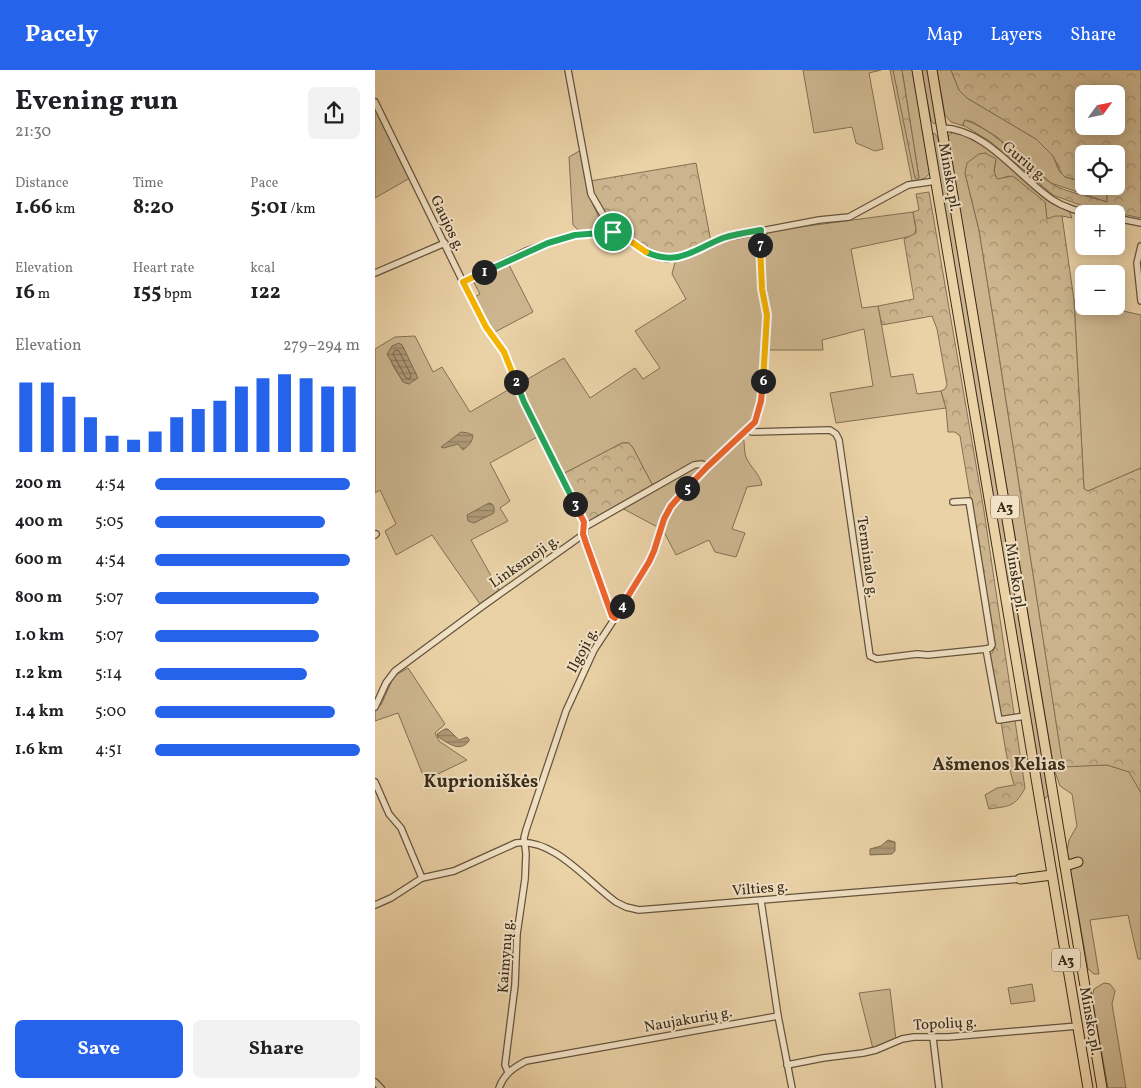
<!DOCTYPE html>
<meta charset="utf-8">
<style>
body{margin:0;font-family:Vollkorn,serif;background:#f2f2f2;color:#202124;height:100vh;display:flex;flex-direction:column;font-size:19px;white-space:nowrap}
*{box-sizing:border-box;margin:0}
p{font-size:16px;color:#757577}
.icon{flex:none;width:28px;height:28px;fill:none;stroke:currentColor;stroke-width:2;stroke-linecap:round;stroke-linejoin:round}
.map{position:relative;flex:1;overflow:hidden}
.panel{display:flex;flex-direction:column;background:#fff;width:375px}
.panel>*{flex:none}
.needle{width:32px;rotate:57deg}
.fabs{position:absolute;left:700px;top:15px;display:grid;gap:10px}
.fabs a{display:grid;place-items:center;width:50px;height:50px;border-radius:8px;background:#fff;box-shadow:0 2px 12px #0003;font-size:25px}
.pin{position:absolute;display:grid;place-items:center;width:42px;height:42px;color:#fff;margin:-21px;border:2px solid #fff;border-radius:50%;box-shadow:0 1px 5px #0007}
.km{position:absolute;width:25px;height:25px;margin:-12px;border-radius:50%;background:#222;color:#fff;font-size:14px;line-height:25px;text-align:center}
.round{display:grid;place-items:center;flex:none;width:52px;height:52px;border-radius:8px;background:#f2f2f2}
.headline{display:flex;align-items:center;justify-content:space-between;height:85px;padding:0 15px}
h1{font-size:28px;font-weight:700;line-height:38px}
.figures{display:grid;grid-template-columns:repeat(3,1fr);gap:8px;height:85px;padding:5px 15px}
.figures div{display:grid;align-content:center}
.figures b{font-size:21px;font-weight:700}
.figures small{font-size:14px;font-weight:400}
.figures p{font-size:14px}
.chart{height:140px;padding:10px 15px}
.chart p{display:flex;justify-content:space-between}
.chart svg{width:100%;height:90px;margin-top:5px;stroke:#2563eb;stroke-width:6}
.action{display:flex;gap:10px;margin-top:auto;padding:10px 15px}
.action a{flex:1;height:58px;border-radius:8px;background:#2563eb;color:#fff;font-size:20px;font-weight:700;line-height:58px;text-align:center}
.action a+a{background:#f2f2f2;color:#202124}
ul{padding:0 15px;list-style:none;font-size:16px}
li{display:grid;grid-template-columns:80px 60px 1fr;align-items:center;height:38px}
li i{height:12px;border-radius:6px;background:#2563eb}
header{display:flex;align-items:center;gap:30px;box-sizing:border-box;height:70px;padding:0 25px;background:#2563eb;color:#fff}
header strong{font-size:24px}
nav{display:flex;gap:28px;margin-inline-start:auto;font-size:18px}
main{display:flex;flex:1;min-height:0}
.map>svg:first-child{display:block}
</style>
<header>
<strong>Pacely</strong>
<nav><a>Map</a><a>Layers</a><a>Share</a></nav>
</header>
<main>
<section class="panel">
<div class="headline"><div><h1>Evening run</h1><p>21:30</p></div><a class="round"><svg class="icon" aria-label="share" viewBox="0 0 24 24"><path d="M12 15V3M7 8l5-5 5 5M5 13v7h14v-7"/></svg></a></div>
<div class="figures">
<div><p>Distance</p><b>1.66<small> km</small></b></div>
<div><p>Time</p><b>8:20</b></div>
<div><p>Pace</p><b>5:01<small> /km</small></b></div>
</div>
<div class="figures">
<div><p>Elevation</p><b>16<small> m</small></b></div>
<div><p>Heart rate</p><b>155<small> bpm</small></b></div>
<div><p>kcal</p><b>122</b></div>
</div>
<div class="chart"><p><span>Elevation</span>279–294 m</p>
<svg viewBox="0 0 160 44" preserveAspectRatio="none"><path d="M5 44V10M15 44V10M25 44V17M35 44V27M45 44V36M55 44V38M65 44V34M75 44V27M85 44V23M95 44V19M105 44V12M115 44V8M125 44V6M135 44V8M145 44V12M155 44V12"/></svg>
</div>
<ul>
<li><b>200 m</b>4:54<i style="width:95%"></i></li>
<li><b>400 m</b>5:05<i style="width:83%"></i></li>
<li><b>600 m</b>4:54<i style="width:95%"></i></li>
<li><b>800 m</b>5:07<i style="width:80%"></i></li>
<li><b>1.0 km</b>5:07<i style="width:80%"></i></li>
<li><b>1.2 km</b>5:14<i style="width:74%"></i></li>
<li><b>1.4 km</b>5:00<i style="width:88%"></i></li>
<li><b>1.6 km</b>4:51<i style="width:100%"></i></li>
</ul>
<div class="action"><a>Save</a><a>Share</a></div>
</section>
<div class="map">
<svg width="766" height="1018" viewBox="0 0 766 1018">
<defs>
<pattern id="forest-crowns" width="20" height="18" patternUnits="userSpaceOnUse" patternTransform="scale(1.25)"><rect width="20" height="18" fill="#ccb58e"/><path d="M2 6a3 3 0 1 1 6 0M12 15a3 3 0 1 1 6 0" fill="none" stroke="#a79373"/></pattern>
<pattern id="water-rules" width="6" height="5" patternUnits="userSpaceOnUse" patternTransform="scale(1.25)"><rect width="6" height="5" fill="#ae9976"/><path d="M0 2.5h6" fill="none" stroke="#8f7d60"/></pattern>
</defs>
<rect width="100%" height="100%" fill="#ead1a6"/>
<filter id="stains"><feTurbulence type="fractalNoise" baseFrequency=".004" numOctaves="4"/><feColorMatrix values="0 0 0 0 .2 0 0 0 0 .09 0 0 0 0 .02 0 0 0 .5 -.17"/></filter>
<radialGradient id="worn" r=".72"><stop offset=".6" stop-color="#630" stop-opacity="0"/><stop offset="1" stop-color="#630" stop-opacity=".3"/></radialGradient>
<!-- green -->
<g fill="#ccb58e" stroke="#827053" fill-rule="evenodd">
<polygon points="428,0 506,0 494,3 508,79 500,81 481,73 477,57 439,63"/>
<path d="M515,0H518L525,27L540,107L544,108L527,0H538L555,102C551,110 545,110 537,111Z"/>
<polygon points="546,0 554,0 562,52 559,54 556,50"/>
<polygon points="562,0 576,0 584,20 592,28 661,69 678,86 684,101 690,107 709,112 709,116 721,116 732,120 732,132 676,113 622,67 598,52 590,50 588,54 589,56 576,52 570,45"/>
<polygon points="0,35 35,108 0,128"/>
<path d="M578,62C605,62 652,116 674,132C681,136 688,138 695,142L697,148L687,146L672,150L670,132L634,106L622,110L619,101L621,91L610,83L600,87L590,103L604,160L618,247L688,696L732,695L755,702L766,723V889H763L753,845L715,850L724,904H719L713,899L692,781L694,770L702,756L697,724L685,716L679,699L573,69V66Z"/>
<path d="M559,63C565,66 568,92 571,101L674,724L671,728H669L557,65Z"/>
<polygon points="206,80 213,124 225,150 224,156 221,160 204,161 198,155 194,87"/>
<polygon points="538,142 541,159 540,163 537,166 476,179 487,238 503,236 516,307 538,304 542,324 566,321 571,338 461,353 455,323 498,316 489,259 447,270 448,280 393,280 394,238 388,189 389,167 395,161"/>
<path d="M383,162L390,256L383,334C379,346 375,354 366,363C371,370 368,379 371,387C375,397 385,404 387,415L372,417L357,459L370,463L361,487L340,482L334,470L301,485L288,460L243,436L278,416L258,378L254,373H247L188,404L151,332L144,314L189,288L215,328L260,298L268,309L285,298L260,261L311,229L297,204L300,192L337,178L349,171Z"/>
<polygon points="133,193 158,242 118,263 98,228 105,224 98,211"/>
<polygon points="699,230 709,232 709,236 726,236 766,245 766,398 713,421 709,419"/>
<path d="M40,266L58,302L67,297L95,342L140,316L164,366L115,393L135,431L125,438L133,451L96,470L124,520L105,534L57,465L21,485L10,461L21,454L5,420L0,423V279L20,267ZM21,275H27L41,304L34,314L28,312L17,294V276Z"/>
<polygon points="33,598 70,654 60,663 64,671 92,690 50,710 23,643 0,651 0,637 6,635 19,606"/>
<polygon points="729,913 735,914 740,921 737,934 751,1018 733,1018 717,928 719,919"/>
<polygon points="657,914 660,931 636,934 633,918"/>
<polygon points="515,919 521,970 498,979 484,923"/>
</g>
<!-- forest -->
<g fill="url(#forest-crowns)" stroke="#827053" fill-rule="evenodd">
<polygon points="518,0 527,0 544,108 542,109 540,108"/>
<path d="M576,0H766V148L705,135L678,125L616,72L588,55L590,50C616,59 635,79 655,97C662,102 669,109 677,114C693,123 714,126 732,132V120L721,116H741V84H709V112L690,107L687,104L678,86L661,69L592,28L584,20ZM709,24H741V56H709Z"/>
<polygon points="610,83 621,89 619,101 622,109 638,106 670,132 672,149 680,146 687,146 699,230 709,419 713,421 766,398 766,723 754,702 732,695 688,697 618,247 604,160 590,103 592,93 604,84"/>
<path d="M321,93L336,172C320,178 305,185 287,185C274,184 246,166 237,156C227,144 219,126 215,111Z"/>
<path d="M554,122L609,441L650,718C640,737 635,736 614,739L610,725L622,718L639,715C626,673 625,628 615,585L618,582L620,575L585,366L580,362H573L571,338L566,321L570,319L572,315L562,259L557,246L507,255L503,236L539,229L529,169L541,163V159L538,142L544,140L541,124Z"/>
<polygon points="247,373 254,373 258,378 278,416 212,453 188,404"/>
</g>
<!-- water -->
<g fill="url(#water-rules)" stroke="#7f6d50">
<polygon points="24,273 27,275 43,308 34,314 28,312 12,284 17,276"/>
<path d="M86,362L93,363L98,365C97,373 94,375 88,380L83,374L69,378L66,377Z"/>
<polygon points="114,433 117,434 119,437 119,443 99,453 93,451 92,445"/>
<path d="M70,659H73L84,670L92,667L94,669V671C85,683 73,673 63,667L62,664Z"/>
<polygon points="513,770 520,772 520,781 517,784 495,785 495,779 506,776"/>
</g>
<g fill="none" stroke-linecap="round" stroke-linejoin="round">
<!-- shore -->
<polygon stroke="#746247" stroke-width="1" points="21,280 24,281 36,305 35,309 31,308 18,284"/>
<defs>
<g id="minor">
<polyline points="193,0 216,124 238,162"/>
<polyline points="0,32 88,212 111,257 129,282 149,332 209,452 210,457"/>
<path d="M567,58C612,59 643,107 678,130C690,138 703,141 717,144"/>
<polyline points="741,148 766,153"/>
<polyline points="766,176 762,193 766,231"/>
<polyline points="0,203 70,173"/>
<polyline points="88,212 151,181 173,173 200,165 238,162 248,166 269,181 280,186 293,189 321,181 349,168 444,150 474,147 533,115 561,111"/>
<polyline points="373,359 377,362 455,360 461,364 464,370 495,586 502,589 542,584 553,585 611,579 624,650 650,646"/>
<polyline points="578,432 594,431 617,575 615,578 611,579"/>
<polyline points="209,464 236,545 240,548"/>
<polyline points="0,465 1,464"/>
<polyline points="0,637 11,613 20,601 105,538 209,464 210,457 319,395 327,394 332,397"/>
<polyline points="0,712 14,744 26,758 47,808"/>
<path d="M0,835L16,828L47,808L79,801L141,773C178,767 213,812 241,832L251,837L264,840L645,809"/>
<polyline points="403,946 417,1018"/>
<polyline points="558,968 564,1018"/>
<polyline points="412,995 448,988 488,983 501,980 527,969 539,967 573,967 703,956"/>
<polyline points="133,1002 130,995 140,915 142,864 150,809 151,784 149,768 151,760 191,641 219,580 244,542 274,492 279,481 289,449 296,436 332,397 380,352 386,331 392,245 387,219 385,177 386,160"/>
<polyline points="0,1012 6,1018"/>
<path d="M124,1018C129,1004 138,998 151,991L403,946L386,831"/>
</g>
<g id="highway">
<polyline points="542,0 713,1018"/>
<polyline points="557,0 727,1018"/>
<polyline points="690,796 703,792"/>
<polyline points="645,809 677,805"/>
</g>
</defs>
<!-- minor casing -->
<use href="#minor" stroke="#65543c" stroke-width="8"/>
<!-- highway casing -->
<use href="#highway" stroke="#392b18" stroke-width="11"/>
<!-- minor -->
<use href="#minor" stroke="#f1e1c5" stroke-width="5.5"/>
<!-- highway -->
<use href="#highway" stroke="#ead1a6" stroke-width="9"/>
</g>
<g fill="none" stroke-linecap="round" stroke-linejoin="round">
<defs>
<polyline id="split-1" points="109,202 173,173 200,165 238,162"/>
<polyline id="split-2" points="109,202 88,212 111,257 129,282 141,312"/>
<polyline id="split-3" points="141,312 149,332 200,434"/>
<polyline id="split-4" points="200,434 209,452 208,464 211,473 237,546 240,548 247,536"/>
<polyline id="split-5" points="247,536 274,492 279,481 289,449 296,436 312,418"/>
<polyline id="split-6" points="312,418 332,397 380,352 386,331 388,311"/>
<polyline id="split-7" points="385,175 387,219 392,245 388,311"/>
<path id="split-8" d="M271,182C303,197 320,179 348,168C360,164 374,162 386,160L385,175"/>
<polyline id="split-9" points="238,162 248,166 271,182"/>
</defs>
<!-- split-1 casing -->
<use href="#split-1" stroke="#fff" stroke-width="10"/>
<!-- split-2 casing -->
<use href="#split-2" stroke="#fff" stroke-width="10"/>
<!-- split-3 casing -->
<use href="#split-3" stroke="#fff" stroke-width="10"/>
<!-- split-4 casing -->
<use href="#split-4" stroke="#fff" stroke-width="10"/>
<!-- split-5 casing -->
<use href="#split-5" stroke="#fff" stroke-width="10"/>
<!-- split-6 casing -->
<use href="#split-6" stroke="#fff" stroke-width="10"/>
<!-- split-7 casing -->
<use href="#split-7" stroke="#fff" stroke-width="10"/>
<!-- split-8 casing -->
<use href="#split-8" stroke="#fff" stroke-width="10"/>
<!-- split-9 casing -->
<use href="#split-9" stroke="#fff" stroke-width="10"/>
<!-- split-1 -->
<use href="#split-1" stroke="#22a559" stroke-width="6"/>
<!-- split-2 -->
<use href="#split-2" stroke="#f5b400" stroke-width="6"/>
<!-- split-3 -->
<use href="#split-3" stroke="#22a559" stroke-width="6"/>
<!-- split-4 -->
<use href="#split-4" stroke="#f0652b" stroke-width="6"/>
<!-- split-5 -->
<use href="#split-5" stroke="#f0652b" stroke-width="6"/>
<!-- split-6 -->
<use href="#split-6" stroke="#f0652b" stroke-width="6"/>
<!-- split-7 -->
<use href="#split-7" stroke="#f5b400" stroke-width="6"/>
<!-- split-8 -->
<use href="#split-8" stroke="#22a559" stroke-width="6"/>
<!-- split-9 -->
<use href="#split-9" stroke="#f5b400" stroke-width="6"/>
</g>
<g text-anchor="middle" stroke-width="4" stroke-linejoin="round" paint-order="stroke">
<!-- shield labels -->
<g fill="#f1e1c5" stroke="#70624c" stroke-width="1">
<rect x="616" y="425.5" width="28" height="23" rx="4"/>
<rect x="677" y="878.5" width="28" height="23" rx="4"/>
</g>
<g font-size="14" font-weight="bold" fill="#392b18">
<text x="630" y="442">A3</text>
<text x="691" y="895">A3</text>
</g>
<!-- street labels -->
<g font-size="15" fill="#392b18" stroke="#f1e1c5">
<text transform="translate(650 91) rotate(40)" y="5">Gurių g.</text>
<text transform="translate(575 107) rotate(80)" y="5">Minsko pl.</text>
<text transform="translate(73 153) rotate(64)" y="5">Gaujos g.</text>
<text transform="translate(493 487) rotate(82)" y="5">Terminalo g.</text>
<text transform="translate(149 491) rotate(-35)" y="5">Linksmoji g.</text>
<text transform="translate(641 507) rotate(81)" y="5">Minsko pl.</text>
<text transform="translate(207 580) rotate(-62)" y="5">Ilgoji g.</text>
<text transform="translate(385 818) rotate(-5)" y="5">Vilties g.</text>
<text transform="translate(130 886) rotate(-86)" y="5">Kaimynų g.</text>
<text transform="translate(313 949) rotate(-10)" y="5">Naujakurių g.</text>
<text transform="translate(716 951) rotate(80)" y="5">Minsko pl.</text>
<text transform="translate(570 953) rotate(-3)" y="5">Topolių g.</text>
</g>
<!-- quarter labels -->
<g font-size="18" font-weight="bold" fill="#392b18" stroke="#f1e1c5">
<text x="624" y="700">Ašmenos Kelias</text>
<text x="106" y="717">Kuprioniškės</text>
</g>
</g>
<rect width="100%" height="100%" filter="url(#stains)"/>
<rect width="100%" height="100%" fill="url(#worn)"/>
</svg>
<div class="fabs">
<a><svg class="needle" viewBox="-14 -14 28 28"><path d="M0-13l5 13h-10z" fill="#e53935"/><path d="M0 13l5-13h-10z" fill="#757577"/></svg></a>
<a><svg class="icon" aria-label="locate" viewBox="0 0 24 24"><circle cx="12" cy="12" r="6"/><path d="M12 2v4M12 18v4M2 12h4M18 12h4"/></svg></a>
<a>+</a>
<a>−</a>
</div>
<div class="pin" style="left:238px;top:162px;background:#1e9e55"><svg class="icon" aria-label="arrive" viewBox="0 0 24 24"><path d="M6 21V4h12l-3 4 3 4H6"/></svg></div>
<b class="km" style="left:109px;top:202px">1</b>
<b class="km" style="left:141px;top:312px">2</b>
<b class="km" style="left:200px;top:434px">3</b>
<b class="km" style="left:247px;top:536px">4</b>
<b class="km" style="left:312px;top:418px">5</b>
<b class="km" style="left:388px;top:311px">6</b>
<b class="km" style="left:385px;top:175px">7</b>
</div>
</main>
